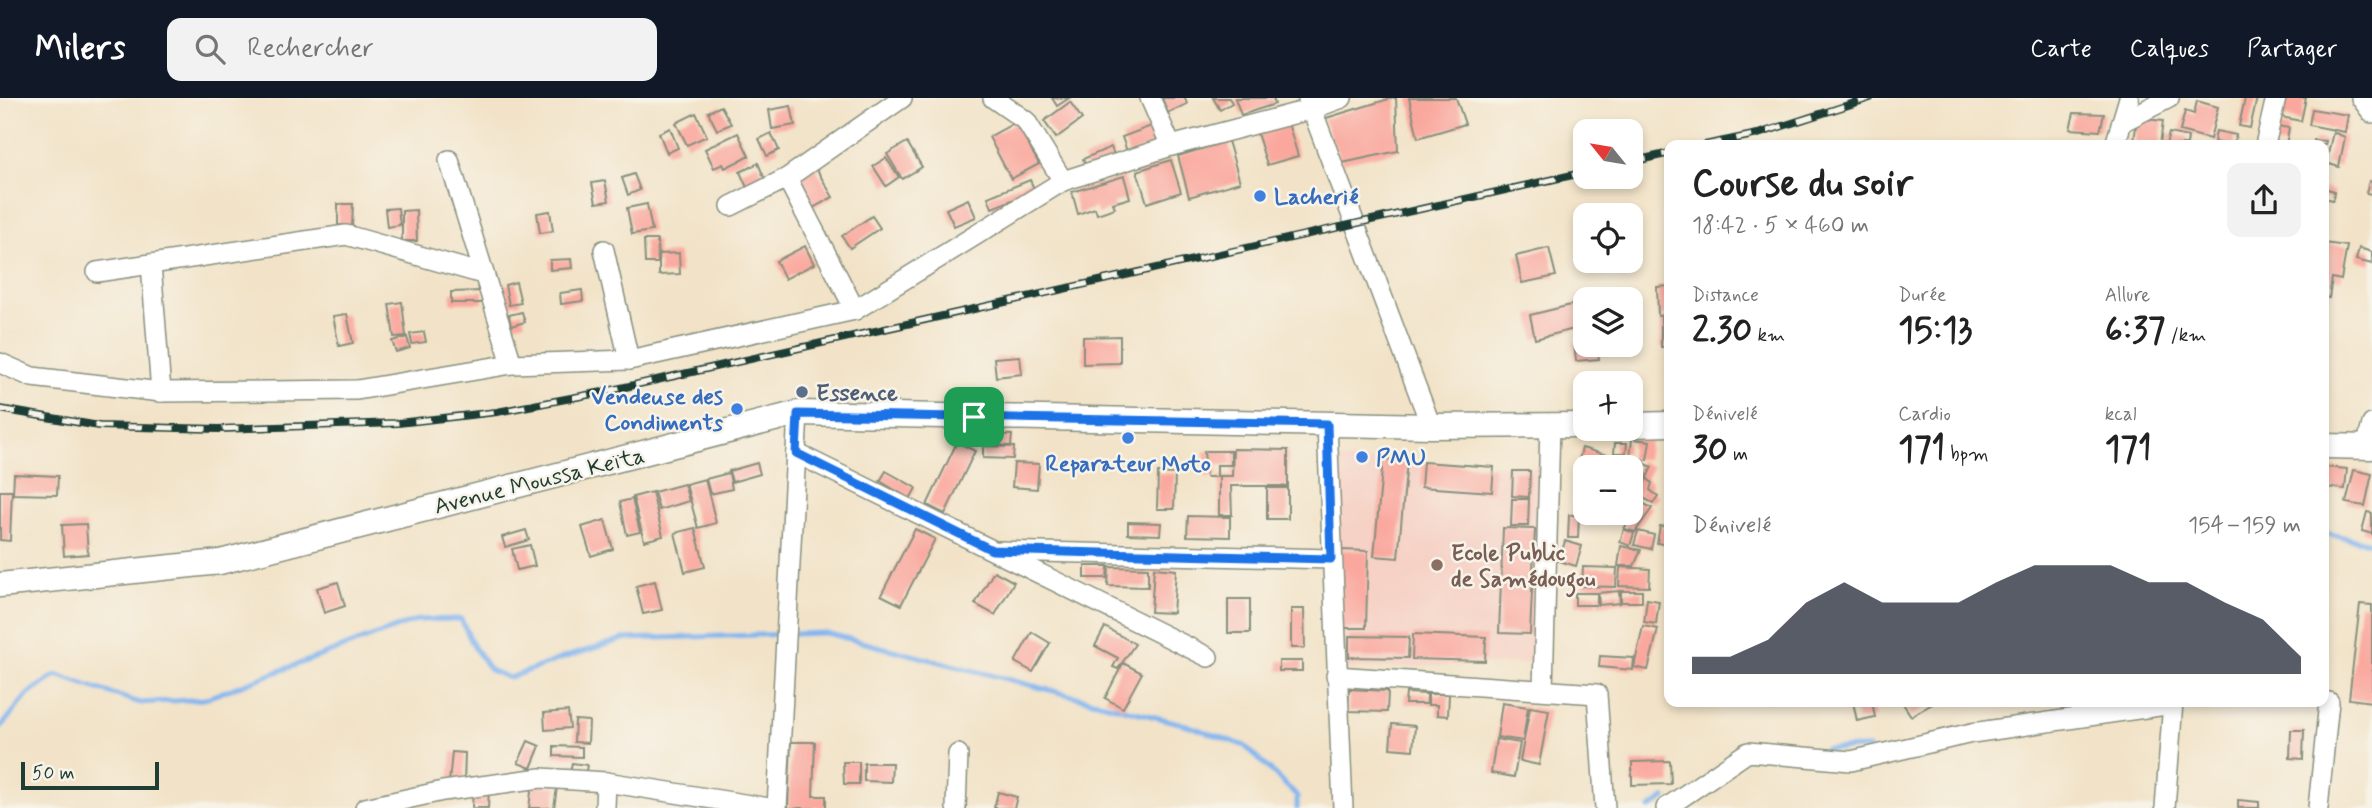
<!DOCTYPE html>
<html lang="fr">
<meta charset="utf-8">
<style>
body{margin:0;font-family:Mynerve,sans-serif;background:#f2f2f2;color:#222;height:100vh;display:flex;flex-direction:column;font-size:26px;white-space:nowrap}
*{box-sizing:border-box;margin:0}
p{font-size:23px;color:#767676}
.icon{flex:none;width:38px;height:38px;fill:none;stroke:currentColor;stroke-width:2;stroke-linecap:round;stroke-linejoin:round}
.map{position:relative;flex:1;overflow:hidden}
.details{position:absolute;left:1664px;top:42px;width:665px;height:567px;display:flex;flex-direction:column;background:#fff;border-radius:14px;box-shadow:0 4px 10px #0003}
.details>*{flex:none}
.needle{width:46px;rotate:300deg}
.tools{position:absolute;left:1573px;top:21px;display:grid;gap:14px}
.tools a{display:grid;place-items:center;width:70px;height:70px;border-radius:14px;background:#fff;box-shadow:0 4px 10px #0003;font-size:35px}
.scale{position:absolute;left:21px;bottom:18px;width:138px;box-sizing:border-box;padding-left:7px;border:4px solid #1f3d34;border-top:0;font-size:19px;line-height:24px;white-space:nowrap;color:#1f3d34;-webkit-text-stroke:5px #f7f3e8;paint-order:stroke}
.pin{position:absolute;display:grid;place-items:center;width:60px;height:60px;color:#fff;margin:-30px;border-radius:14px;box-shadow:0 4px 10px #0006}
.round{display:grid;place-items:center;flex:none;width:74px;height:74px;border-radius:14px;background:#f2f2f2}
.head{display:flex;align-items:center;justify-content:space-between;height:119px;padding:0 28px}
h1{font-size:38px;font-weight:800;line-height:52px}
.figures{display:grid;grid-template-columns:repeat(3,1fr);gap:10px;height:119px;padding:7px 28px}
.figures div{display:grid;align-content:center}
.figures b{font-size:35px;font-weight:800}
.figures small{font-size:19px;font-weight:400}
.figures p{font-size:19px}
.chart{height:196px;padding:14px 28px}
.chart p{display:flex;justify-content:space-between}
.chart svg{width:100%;height:126px;margin-top:7px;fill:#111827;opacity:.7}
header{display:flex;align-items:center;gap:42px;box-sizing:border-box;height:98px;padding:0 35px;background:#111827;color:#fff}
header strong{font-size:33px}
nav{display:flex;gap:38px;margin-inline-start:auto;font-size:24px}
.search{width:490px;height:63px;background:#f2f2f2;display:flex;align-items:center;gap:18px;box-sizing:border-box;padding:0 24px;border-radius:14px;color:#767676;font-size:26px}
.map>svg:first-child{display:block}
</style>
<header>
<strong>Milers</strong>
<div class="search"><svg class="icon" aria-label="search" viewBox="0 0 24 24"><circle cx="10" cy="10" r="6"/><path d="M15 15l6 6"/></svg>Rechercher</div>
<nav><a>Carte</a><a>Calques</a><a>Partager</a></nav>
</header>
<div class="map">
<svg width="2372" height="710" viewBox="0 0 2372 710">
<rect width="100%" height="100%" fill="#f7f3e8"/>
<filter id="ink" filterUnits="userSpaceOnUse"><feTurbulence type="fractalNoise" baseFrequency=".0143" numOctaves="2"/><feDisplacementMap in="SourceGraphic" scale="14" xChannelSelector="R" yChannelSelector="G"/><feConvolveMatrix kernelMatrix="1 2 1 2 8 2 1 2 1" color-interpolation-filters="sRGB"/></filter>
<filter id="wash" filterUnits="userSpaceOnUse"><feTurbulence type="fractalNoise" baseFrequency=".00686" numOctaves="4" result="noise"/><feDisplacementMap in="SourceGraphic" scale="28" xChannelSelector="R" yChannelSelector="G"/><feGaussianBlur stdDeviation="1.57" result="paint"/><feColorMatrix in="noise" values="0 0 0 0 0 0 0 0 0 0 0 0 0 0 0 0 0 1.4 0 .05"/><feComposite in="paint" operator="in"/></filter>
<g filter="url(#wash)">
<rect width="100%" height="100%" fill="#f2e3c8"/>
<!-- built -->
<polygon fill="#f6d1c5" points="1334,361 1544,369 1531,565 1339,571"/>
<g fill="none" stroke-linecap="round" stroke-linejoin="round">
<!-- stream -->
<g stroke="#81b5ef" stroke-width="5">
<polyline points="2324,435 2372,445"/>
<polyline points="2108,606 2119,604"/>
<polyline points="0,630 28,596 56,577 140,605 204,601 417,522 461,521 474,549 490,572 509,580 560,561 623,541 826,535 1187,627 1245,648 1297,698 1297,710"/>
<polyline points="1825,651 1868,650"/>
<polyline points="1650,710 1665,700"/>
</g>
</g>
<g id="blocks">
<!-- building -->
<g fill="#faa89e">
<polygon points="1052,0 1069,0 1057,8"/>
<polygon points="1162,0 1185,0 1187,6 1168,15"/>
<polygon points="1213,0 1229,0 1232,5 1220,12"/>
<polygon points="1235,0 1273,0 1275,6 1241,17"/>
<polygon points="1392,0 1396,0 1398,53 1342,65 1323,21"/>
<polygon points="1409,0 1456,0 1465,26 1418,40"/>
<polygon points="2245,0 2257,0 2250,30 2239,28"/>
<polygon points="2285,0 2306,0 2301,23 2281,19"/>
<polygon points="2197,3 2218,9 2210,41 2180,33 2185,13 2194,16"/>
<polygon points="1070,4 1082,21 1056,40 1044,23"/>
<polygon points="721,8 731,26 717,32 708,14"/>
<polygon points="791,8 795,27 772,31 769,12"/>
<polygon points="2312,11 2348,17 2345,34 2309,27"/>
<polygon points="696,15 707,38 687,47 676,25"/>
<polygon points="2074,15 2104,16 2100,33 2070,31"/>
<polygon points="2137,20 2163,23 2160,47 2134,44"/>
<polygon points="1016,24 1039,66 1011,81 989,39"/>
<polygon points="1288,25 1298,58 1267,67 1257,35"/>
<polygon points="1154,27 1161,44 1128,56 1122,39"/>
<polygon points="2277,28 2289,30 2286,47 2274,47"/>
<polygon points="670,30 678,50 667,55 659,35"/>
<polygon points="2216,33 2236,37 2234,47 2214,44"/>
<polygon points="2333,34 2345,39 2339,69 2326,65"/>
<polygon points="738,35 749,58 725,70 723,66 714,70 705,51"/>
<polygon points="771,35 779,52 767,58 759,41"/>
<polygon points="2169,35 2188,39 2187,47 2166,47"/>
<polygon points="2314,42 2326,43 2325,47 2313,47"/>
<polygon points="1228,43 1240,84 1189,99 1178,58"/>
<polygon points="907,44 922,69 902,81 887,56"/>
<polygon points="1111,49 1115,60 1087,72 1083,61"/>
<polygon points="886,60 899,79 886,88 873,68"/>
<polygon points="1171,62 1181,94 1147,105 1137,73"/>
<polygon points="758,65 766,84 748,92 740,74"/>
<polygon points="815,69 833,99 813,110 796,80"/>
<polygon points="634,76 640,92 628,97 622,80"/>
<polygon points="1124,78 1130,100 1113,105 1115,110 1097,116 1095,110 1078,116 1072,94"/>
<polygon points="1030,82 1035,93 992,110 988,99"/>
<polygon points="605,83 609,103 596,105 592,85"/>
<polygon points="2369,83 2372,84 2372,96 2366,95"/>
<polygon points="2324,90 2334,93 2333,102 2324,100"/>
<polygon points="968,101 976,119 954,128 946,111"/>
<polygon points="338,106 353,106 352,128 338,127"/>
<polygon points="647,106 652,133 632,136 627,110"/>
<polygon points="398,110 400,127 387,129 385,111"/>
<polygon points="416,112 417,143 402,143 402,113"/>
<polygon points="550,113 553,133 540,135 537,115"/>
<polygon points="872,118 880,130 850,150 842,138"/>
<polygon points="644,142 657,142 658,165 645,165"/>
<polygon points="2324,145 2347,148 2341,182 2332,180 2329,200 2324,199"/>
<polygon points="805,148 814,166 785,181 776,163"/>
<polygon points="1549,150 1556,178 1522,185 1516,158"/>
<polygon points="2359,150 2372,154 2372,166 2356,162"/>
<polygon points="679,155 680,176 659,177 659,156"/>
<polygon points="571,161 572,170 550,172 550,162"/>
<polygon points="516,184 521,205 509,207 505,187"/>
<polygon points="1670,188 1670,217 1658,218 1657,189"/>
<polygon points="582,192 583,203 561,206 560,195"/>
<polygon points="483,193 483,205 451,205 451,194"/>
<polygon points="402,204 406,238 394,239 389,206"/>
<polygon points="1583,204 1586,228 1535,241 1530,217"/>
<polygon points="522,214 525,224 511,228 509,217"/>
<polygon points="347,216 353,245 339,248 333,218"/>
<rect x="1661" y="220" width="9" height="29"/>
<polygon points="424,234 426,244 412,246 410,236"/>
<polygon points="1120,238 1120,265 1083,266 1083,239"/>
<polygon points="407,239 410,250 396,254 392,243"/>
<polygon points="1586,243 1586,247 1597,247 1599,261 1576,263 1574,244"/>
<polygon points="1619,248 1620,256 1603,257 1602,249"/>
<polygon points="1020,258 1022,276 996,279 994,260"/>
<polygon points="991,336 1012,337 1011,348 991,347"/>
<polygon points="1632,341 1650,343 1647,362 1630,360"/>
<polygon points="957,344 975,353 945,416 927,407"/>
<polygon points="1615,345 1627,345 1626,355 1614,355"/>
<polygon points="983,348 1014,349 1013,361 983,360"/>
<polygon points="1582,350 1606,357 1602,369 1586,369 1586,384 1574,382"/>
<polygon points="1233,351 1288,352 1288,388 1231,388 1232,417 1219,417 1219,378 1232,378"/>
<polygon points="1204,353 1231,353 1231,367 1217,367 1217,379 1206,379"/>
<polygon points="1383,361 1407,363 1398,460 1374,458"/>
<polygon points="1640,363 1652,369 1631,411 1631,384"/>
<polygon points="1423,364 1494,369 1492,394 1421,389"/>
<polygon points="757,365 760,376 732,384 729,373"/>
<polygon points="1014,365 1039,366 1037,391 1012,389"/>
<polygon points="2326,369 2347,371 2345,391 2324,389"/>
<polygon points="2354,372 2372,376 2365,408 2346,405"/>
<polygon points="886,373 916,390 910,401 880,383"/>
<polygon points="1513,373 1530,373 1529,399 1512,398"/>
<polygon points="729,375 732,391 710,396 706,381"/>
<polygon points="1158,375 1175,376 1174,411 1157,411"/>
<polygon points="14,376 58,378 57,397 13,396"/>
<polygon points="1647,380 1652,385 1650,392 1658,398 1653,405 1639,398"/>
<polygon points="705,381 716,425 698,430 686,386"/>
<polygon points="684,386 689,403 659,412 654,394"/>
<rect x="1267" y="390" width="21" height="31"/>
<polygon points="0,393 12,393 10,443 0,442"/>
<polygon points="652,394 663,438 644,443 633,399"/>
<polygon points="632,401 640,434 627,437 620,404"/>
<polygon points="1512,401 1529,401 1528,428 1511,428"/>
<polygon points="1639,403 1652,410 1635,434 1624,431"/>
<polygon points="2367,414 2372,415 2372,436 2362,433"/>
<polygon points="1569,417 1579,417 1578,440 1568,440"/>
<polygon points="1188,418 1230,419 1230,439 1187,438"/>
<polygon points="605,422 613,451 591,458 582,429"/>
<polygon points="1128,424 1161,425 1160,437 1128,436"/>
<polygon points="86,426 88,456 64,458 62,427"/>
<polygon points="1660,428 1670,429 1668,447 1657,445"/>
<polygon points="695,430 705,469 685,474 675,435"/>
<polygon points="1503,430 1535,431 1530,536 1499,535"/>
<polygon points="915,431 935,441 901,507 881,497"/>
<polygon points="1624,431 1634,435 1630,448 1620,444"/>
<polygon points="526,432 529,442 505,449 502,439"/>
<polygon points="1638,433 1654,437 1651,451 1634,447"/>
<polygon points="1565,443 1582,448 1576,468 1559,463"/>
<polygon points="530,447 535,468 517,472 512,451"/>
<polygon points="1621,448 1641,452 1634,468 1618,468"/>
<polygon points="1342,452 1368,453 1366,530 1340,530"/>
<polygon points="1085,468 1108,468 1107,480 1085,480"/>
<polygon points="1109,469 1148,470 1148,489 1108,488"/>
<polygon points="1583,469 1617,470 1616,489 1582,488"/>
<polygon points="1620,469 1650,471 1649,489 1619,488"/>
<polygon points="1154,470 1176,472 1173,515 1151,514"/>
<polygon points="994,473 1014,484 995,517 975,506"/>
<polygon points="655,483 662,512 643,516 636,488"/>
<polygon points="338,484 345,508 324,515 317,490"/>
<polygon points="1619,493 1620,505 1599,507 1598,495"/>
<rect x="1621" y="493" width="21" height="11"/>
<rect x="1575" y="495" width="22" height="12"/>
<rect x="1228" y="501" width="22" height="34"/>
<polygon points="1647,501 1659,503 1656,526 1644,524"/>
<polygon points="2360,506 2372,507 2372,604 2349,601"/>
<polygon points="1291,511 1304,511 1305,550 1291,550"/>
<polygon points="1643,528 1658,531 1648,572 1634,569"/>
<polygon points="1105,529 1135,546 1118,571 1113,569 1118,560 1095,548"/>
<polygon points="1032,534 1050,545 1033,574 1015,564"/>
<polygon points="1413,536 1486,539 1485,563 1412,561"/>
<polygon points="1349,538 1409,539 1408,560 1349,559"/>
<polygon points="1600,558 1634,560 1633,572 1599,569"/>
<rect x="1279" y="563" width="23" height="10"/>
<polygon points="1123,565 1142,575 1123,610 1105,600"/>
<polygon points="1349,591 1388,593 1387,614 1348,613"/>
<polygon points="1406,595 1427,596 1427,606 1405,606"/>
<polygon points="1428,596 1449,596 1448,618 1437,617 1437,607 1428,607"/>
<polygon points="1853,604 1872,604 1875,619 1857,623"/>
<polygon points="1902,604 1933,604 1934,605 1911,618"/>
<polygon points="1502,605 1528,609 1523,643 1497,639"/>
<polygon points="1530,609 1549,612 1539,667 1520,663"/>
<polygon points="568,613 570,630 545,632 544,615"/>
<polygon points="575,622 589,623 588,645 574,644"/>
<polygon points="1392,626 1415,628 1413,652 1390,650"/>
<polygon points="2291,632 2304,632 2303,661 2290,660"/>
<polygon points="1496,641 1520,645 1514,679 1491,675"/>
<polygon points="528,643 540,648 531,670 518,665"/>
<polygon points="791,644 815,644 813,698 826,698 826,710 788,710"/>
<polygon points="554,648 582,649 582,659 554,658"/>
<polygon points="452,654 465,655 464,686 449,685"/>
<polygon points="1670,663 1671,686 1632,687 1632,664"/>
<polygon points="843,664 859,664 859,686 844,686"/>
<polygon points="572,665 587,667 585,678 570,676"/>
<polygon points="864,665 892,665 891,684 864,683"/>
<polygon points="532,686 557,689 554,710 529,710"/>
<polygon points="473,691 489,691 488,710 472,710"/>
<polygon points="998,694 1017,699 1014,710 994,710"/>
<polygon points="2238,702 2259,704 2259,710 2238,710"/>
</g>
</g>
</g>
<g filter="url(#ink)">
<use href="#blocks" fill-opacity="0" stroke="#88907e" stroke-width="2"/>
<g fill="none" stroke-linecap="round" stroke-linejoin="round">
<defs>
<g id="minor">
<polyline points="993,0 1026,23 1063,83"/>
<polyline points="1150,0 1171,48"/>
<polyline points="2361,0 2372,15"/>
<polyline points="1308,1 1431,328"/>
<polyline points="2122,24 2169,0"/>
<polyline points="2115,47 2129,0"/>
<polyline points="2265,47 2276,0"/>
<polyline points="449,62 512,266"/>
<polyline points="787,80 855,212"/>
<polyline points="731,108 787,80 902,0"/>
<polyline points="604,152 629,262"/>
<polyline points="151,166 161,294"/>
<polyline points="97,174 346,137 483,176"/>
<polyline points="0,265 32,279 161,294 357,292 512,266 629,262 855,212 1063,83 1171,48 1312,11 1342,0"/>
<polyline points="1327,326 1343,710"/>
<polyline points="2366,349 2372,326"/>
<polyline points="796,355 1208,559"/>
<polyline points="999,453 1331,461"/>
<polyline points="1336,578 1597,596 1605,710"/>
<polyline points="1543,591 1550,327"/>
<polyline points="365,710 443,693 541,680 606,684 769,710"/>
<polyline points="605,710 606,684"/>
<polyline points="777,710 798,315"/>
<polyline points="956,710 958,656"/>
<polyline points="1666,710 1748,654 1851,663 1972,635 2173,606"/>
<polyline points="2165,710 2173,604"/>
<polyline points="2318,710 2329,604"/>
</g>
<g id="major">
<polyline points="1631,327 1670,326"/>
<polyline points="2324,348 2372,349"/>
<polyline points="0,487 220,464 798,315 1431,328 1586,327"/>
</g>
</defs>
<!-- minor casing -->
<use href="#minor" stroke="#88907e" stroke-width="22"/>
<!-- major casing -->
<use href="#major" stroke="#88907e" stroke-width="27"/>
<!-- minor -->
<use href="#minor" stroke="#fff" stroke-width="19"/>
<!-- major -->
<use href="#major" stroke="#fff" stroke-width="24"/>
<defs>
<g id="rail">
<polyline points="1705,47 1758,36 1870,0"/>
<polyline points="1631,64 1670,55"/>
<polyline points="0,311 99,328 218,331 398,325 497,314 603,294 1586,74"/>
</g>
</defs>
<!-- rail casing -->
<use href="#rail" stroke="#1f3d34" stroke-width="8"/>
<!-- rail -->
<use href="#rail" stroke="#f7f3e8" stroke-width="5" stroke-dasharray="16" stroke-linecap="butt"/>
</g>
</g>
<g fill="none" stroke-linecap="round" stroke-linejoin="round" filter="url(#ink)">
<defs>
<polygon id="route" points="798,316 1327,326 1331,461 992,452 796,355"/>
</defs>
<!-- route casing -->
<use href="#route" stroke="#fff" stroke-width="14"/>
<!-- route -->
<use href="#route" stroke="#1a73e8" stroke-width="9"/>
</g>
<!-- markers -->
<g fill="#3f7fe0" stroke="#f7f3e8" stroke-width="2.5">
<circle cx="1260" cy="98" r="7"/>
<circle cx="737" cy="311" r="7"/>
<circle cx="1128" cy="340" r="7"/>
<circle cx="1362" cy="359" r="7"/>
</g>
<circle fill="#5c6f8a" stroke="#f7f3e8" stroke-width="2.5" cx="802" cy="294" r="7"/>
<circle fill="#8d6e63" stroke="#f7f3e8" stroke-width="2.5" cx="1437" cy="467" r="7"/>
<g text-anchor="middle" stroke-width="5" stroke-linejoin="round" paint-order="stroke">
<!-- shop labels -->
<g font-size="23" font-weight="bold" fill="#366cbe" stroke="#f7f3e8" text-anchor="start">
<text x="1274" y="106">Lacherié</text>
<text x="723" y="306" text-anchor="end">Vendeuse des<tspan x="723" dy="26">Condiments</tspan></text>
<text x="1376" y="367">PMU</text>
<text x="1128" y="373" text-anchor="middle">Reparateur Moto</text>
</g>
<!-- service labels -->
<g font-size="23" font-weight="bold" fill="#4e5e75" stroke="#f7f3e8" text-anchor="start">
<text x="816" y="302">Essence</text>
</g>
<!-- street labels -->
<g font-size="23" fill="#1f3d34" stroke="#f7f3e8">
<text transform="translate(539 382) rotate(-14)" y="8">Avenue Moussa Keïta</text>
</g>
<!-- education labels -->
<g font-size="23" font-weight="bold" fill="#785e54" stroke="#f7f3e8" text-anchor="start">
<text x="1451" y="462">Ecole Public<tspan x="1451" dy="26">de Samédougou</tspan></text>
</g>
</g>
</svg>
<div class="tools">
<a><svg class="needle" viewBox="-14 -14 28 28"><path d="M0-13l5 13h-10z" fill="#e53935"/><path d="M0 13l5-13h-10z" fill="#767676"/></svg></a>
<a><svg class="icon" aria-label="locate" viewBox="0 0 24 24"><circle cx="12" cy="12" r="6"/><path d="M12 2v4M12 18v4M2 12h4M18 12h4"/></svg></a>
<a><svg class="icon" aria-label="layers" viewBox="0 0 24 24"><path d="M12 4l9 5-9 5-9-5zM3 14l9 5 9-5"/></svg></a>
<a>+</a>
<a>−</a>
</div>
<div class="scale">50 m</div>
<div class="pin" style="left:974px;top:319px;background:#1e9e55"><svg class="icon" aria-label="arrive" viewBox="0 0 24 24"><path d="M6 21V4h12l-3 4 3 4H6"/></svg></div>
<section class="details">
<div class="head"><div><h1>Course du soir</h1><p>18:42 · 5 × 460 m</p></div><a class="round"><svg class="icon" aria-label="share" viewBox="0 0 24 24"><path d="M12 15V3M7 8l5-5 5 5M5 13v7h14v-7"/></svg></a></div>
<div class="figures">
<div><p>Distance</p><b>2.30<small> km</small></b></div>
<div><p>Durée</p><b>15:13</b></div>
<div><p>Allure</p><b>6:37<small> /km</small></b></div>
</div>
<div class="figures">
<div><p>Dénivelé</p><b>30<small> m</small></b></div>
<div><p>Cardio</p><b>171<small> bpm</small></b></div>
<div><p>kcal</p><b>171</b></div>
</div>
<div class="chart"><p><span>Dénivelé</span>154–159 m</p>
<svg viewBox="0 0 160 44" preserveAspectRatio="none"><path d="M0 44V38L10 38L20 32L30 19L40 12L50 19L60 19L70 19L80 12L90 6L100 6L110 6L120 12L130 12L140 19L150 25L160 38V44z"/></svg>
</div>
</section>
</div>
